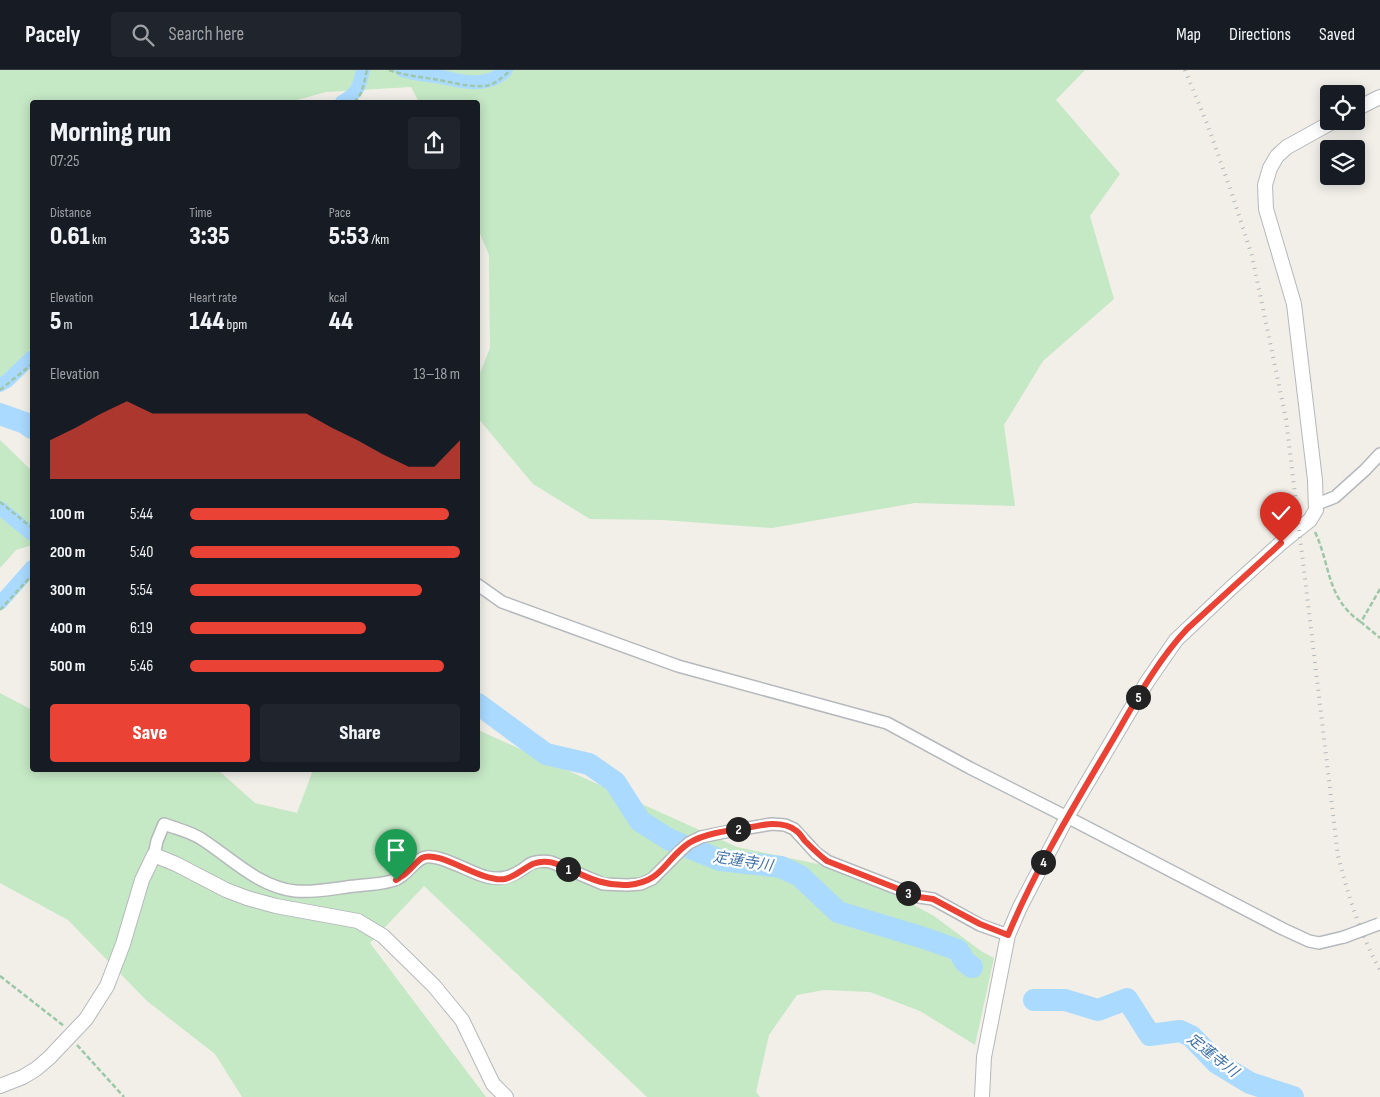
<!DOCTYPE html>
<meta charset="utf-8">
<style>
body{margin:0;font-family:"Sofia Sans Condensed","Noto Sans JP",sans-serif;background:#20242c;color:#f1f3f6;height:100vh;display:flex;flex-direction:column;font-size:19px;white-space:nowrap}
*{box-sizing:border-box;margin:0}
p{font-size:16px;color:#9ea1a6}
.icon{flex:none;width:28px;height:28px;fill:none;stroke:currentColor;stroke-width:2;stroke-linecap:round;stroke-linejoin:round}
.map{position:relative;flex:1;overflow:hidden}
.panel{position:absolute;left:30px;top:30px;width:450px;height:672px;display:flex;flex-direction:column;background:#171b24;border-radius:5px;box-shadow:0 2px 12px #0003}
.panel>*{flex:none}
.controls{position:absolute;left:1320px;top:15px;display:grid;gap:10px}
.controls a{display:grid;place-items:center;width:45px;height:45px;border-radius:5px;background:#171b24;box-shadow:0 2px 12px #0003;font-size:25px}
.pin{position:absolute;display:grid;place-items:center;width:42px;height:42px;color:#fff;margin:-51px -21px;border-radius:50% 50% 50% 0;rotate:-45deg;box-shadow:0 0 5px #0007}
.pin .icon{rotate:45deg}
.km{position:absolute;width:25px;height:25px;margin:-12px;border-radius:50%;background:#222;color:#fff;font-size:14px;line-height:25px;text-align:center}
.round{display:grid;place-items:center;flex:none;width:52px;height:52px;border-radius:5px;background:#20242c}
.overview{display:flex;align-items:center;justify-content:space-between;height:85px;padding:0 20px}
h1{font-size:28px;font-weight:800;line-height:38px}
.stats{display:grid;grid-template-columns:repeat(3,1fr);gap:8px;height:85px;padding:5px 20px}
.stats div{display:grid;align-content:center}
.stats b{font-size:25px;font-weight:800}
.stats small{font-size:14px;font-weight:400}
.stats p{font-size:14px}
.chart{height:140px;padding:10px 20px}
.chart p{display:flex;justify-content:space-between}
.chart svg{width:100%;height:90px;margin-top:5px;fill:#ea4335;opacity:.7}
.cta{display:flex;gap:10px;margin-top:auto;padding:10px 20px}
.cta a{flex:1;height:58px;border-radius:5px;background:#ea4335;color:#fff;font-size:20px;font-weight:800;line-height:58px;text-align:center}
.cta a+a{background:#20242c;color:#f1f3f6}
ul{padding:0 20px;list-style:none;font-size:16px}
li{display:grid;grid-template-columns:80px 60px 1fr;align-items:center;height:38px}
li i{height:12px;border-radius:6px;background:#ea4335}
header{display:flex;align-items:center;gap:30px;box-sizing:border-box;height:70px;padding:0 25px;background:#171b24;border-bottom:1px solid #363941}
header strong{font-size:24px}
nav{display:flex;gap:28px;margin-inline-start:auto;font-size:18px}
.search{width:350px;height:45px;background:#20242c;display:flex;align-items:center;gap:12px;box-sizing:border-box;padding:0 18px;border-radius:5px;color:#9ea1a6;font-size:19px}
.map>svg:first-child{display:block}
</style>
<header>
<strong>Pacely</strong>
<div class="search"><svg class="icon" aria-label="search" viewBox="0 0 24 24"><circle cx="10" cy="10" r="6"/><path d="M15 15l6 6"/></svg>Search here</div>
<nav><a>Map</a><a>Directions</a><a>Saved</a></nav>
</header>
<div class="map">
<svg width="1380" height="1027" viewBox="0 0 1380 1027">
<rect width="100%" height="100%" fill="#f1efe8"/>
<!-- green -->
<g fill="#c5e8c5">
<polygon points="0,0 1085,0 1056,30 1120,104 1090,146 1114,229 1043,291 1004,355 1015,436 915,433 772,458 663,450 590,449 533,414 478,348 478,308 490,278 489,185 478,159 478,32 419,32 411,17 326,22 290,32 32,32 32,276 0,321"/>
<polygon points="0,370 32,401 32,475 16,480 0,498"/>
<polygon points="0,623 32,640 32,700 218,700 255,733 297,743 313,700 478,700 478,660 737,777 851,801 934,846 981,881 994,888 975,975 920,941 870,922 824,920 797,925 769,965 756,1022 760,1027 647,1027 424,816 370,873 486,1027 242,1027 215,984 147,931 68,850 0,813"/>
</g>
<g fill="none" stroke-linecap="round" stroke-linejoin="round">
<!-- canal -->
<g stroke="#aadaff" stroke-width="14">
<path d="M402,0C415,4 428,5 441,7C448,8 454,10 461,11C476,14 495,12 506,0"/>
<path d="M342,32C357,24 360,16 363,0"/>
<polyline points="0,315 7,311 32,287"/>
<polyline points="0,438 32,464"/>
<polyline points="0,533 32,497"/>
</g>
<!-- river -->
<g stroke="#aadaff" stroke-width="22">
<polyline points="0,344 25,353 32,358"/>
<polyline points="478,634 546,684 589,694 615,712 640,751 670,770 720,790 781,797 800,806 838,842 924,868 958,880 965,892 972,897"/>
<polyline points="1034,930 1065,930 1098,940 1127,929 1150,965 1180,961 1191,966 1217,993 1250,1013 1293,1027"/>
</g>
<defs>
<g id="minor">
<polyline points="1317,434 1335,427 1365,400 1380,384"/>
<polyline points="478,515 502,532 678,596 887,653 970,698 1067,747 1283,859 1309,871 1319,873 1344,867"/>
<path d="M154,785L157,771L164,754C177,759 192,762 203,770C232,789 259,817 295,821C315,823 336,818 355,816C369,814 384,815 397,809C407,804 414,791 423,788C436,781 472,804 487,807C501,810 511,807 523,799C526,797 529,794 532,793C538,791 545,791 551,792L603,814L627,815L641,814L652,809L680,781L689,773L701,767L730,761L772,754L785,755L794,759L816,783L827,791L919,827L933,829L980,855L1008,865"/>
</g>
<g id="tertiary">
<polyline points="1356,39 1380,27"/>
<polyline points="0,1016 23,1007 36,999 49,988 86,949 107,916 123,874 142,810 154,785 176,794 226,820 247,828 276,836 358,851 383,866 434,916 462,950 493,1014 506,1027"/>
<polyline points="982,1027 984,987 1008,865 1020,837 1067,747 1147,612 1176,570 1231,518 1281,473 1310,450 1316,440 1315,410 1294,234 1266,139 1265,115 1270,98 1277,86 1287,77 1334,51"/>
</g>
</defs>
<!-- minor casing -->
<use href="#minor" stroke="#b5b8bc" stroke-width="14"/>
<!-- tertiary casing -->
<use href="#tertiary" stroke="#b5b8bc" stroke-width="16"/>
<!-- path -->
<g stroke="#9cc7a9" stroke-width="2.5" stroke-dasharray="5 2.5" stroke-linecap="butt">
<path d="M389,0C406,6 422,7 439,10C454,13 469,17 485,16C494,15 504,7 510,0"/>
<path d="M354,32C363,25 364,12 367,0"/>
<polyline points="0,320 32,294"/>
<polyline points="0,432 32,458"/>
<path d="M1315,462C1331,496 1326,528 1361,552"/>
<polyline points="1380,519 1361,552 1380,568"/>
<polyline points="0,540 32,505"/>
<polyline points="0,906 64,956"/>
<polyline points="77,975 124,1027"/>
</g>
<!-- minor -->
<use href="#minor" stroke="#fff" stroke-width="11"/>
<!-- tertiary -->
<use href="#tertiary" stroke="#fff" stroke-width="14"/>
<!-- rail -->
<path stroke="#b6b7b8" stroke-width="4" stroke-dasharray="1 6" stroke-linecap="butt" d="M1185,0L1208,56L1232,124L1252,186L1286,349L1338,786C1348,825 1360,864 1380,900"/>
<defs>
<polyline id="minor-bridge" points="1344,867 1379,854"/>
</defs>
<!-- minor-bridge casing -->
<use href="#minor-bridge" stroke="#b5b8bc" stroke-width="14" stroke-linecap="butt"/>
<!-- minor-bridge -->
<use href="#minor-bridge" stroke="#fff" stroke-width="11"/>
</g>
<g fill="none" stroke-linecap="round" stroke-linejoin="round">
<defs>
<path id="route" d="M396,810C399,808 403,806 405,804C411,799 416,792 422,788C439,779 481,813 505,809C522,805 529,789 549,792C558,793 566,798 574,801C592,810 608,816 628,815C663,812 664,790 689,773C705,763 732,760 751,757C758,756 766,754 773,754C780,754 789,755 795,760C799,762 802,767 805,771C812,778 819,785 827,791L919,827L933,829L980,854L1008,865C1036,798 1074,736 1111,673C1134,634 1156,592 1187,559L1281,473"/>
</defs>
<!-- route casing -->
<use href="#route" stroke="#fff" stroke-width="10"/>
<!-- route -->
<use href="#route" stroke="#ea4335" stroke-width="6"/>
</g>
<g text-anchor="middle" stroke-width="4.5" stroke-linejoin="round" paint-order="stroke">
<!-- water labels -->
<g font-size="15" font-style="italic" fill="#4174aa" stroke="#fff">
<text transform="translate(743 791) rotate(9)" y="5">定蓮寺川</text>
<text transform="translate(1213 985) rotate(38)" y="5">定蓮寺川</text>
</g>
</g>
</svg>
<div class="controls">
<a><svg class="icon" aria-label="locate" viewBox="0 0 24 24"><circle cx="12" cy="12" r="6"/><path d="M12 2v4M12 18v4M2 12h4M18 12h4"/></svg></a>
<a><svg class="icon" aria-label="layers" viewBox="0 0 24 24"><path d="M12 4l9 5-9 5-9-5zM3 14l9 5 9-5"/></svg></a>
</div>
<div class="pin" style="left:396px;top:810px;background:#1e9e55"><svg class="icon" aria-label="arrive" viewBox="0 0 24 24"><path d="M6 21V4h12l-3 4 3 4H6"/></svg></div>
<div class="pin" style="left:1281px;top:473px;background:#d93025"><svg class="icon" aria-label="check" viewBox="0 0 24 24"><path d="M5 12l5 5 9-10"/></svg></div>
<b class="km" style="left:568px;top:799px">1</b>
<b class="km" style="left:738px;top:759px">2</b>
<b class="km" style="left:908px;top:823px">3</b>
<b class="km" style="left:1043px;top:792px">4</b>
<b class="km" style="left:1138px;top:627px">5</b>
<section class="panel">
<div class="overview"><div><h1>Morning run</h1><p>07:25</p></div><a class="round"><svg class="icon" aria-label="share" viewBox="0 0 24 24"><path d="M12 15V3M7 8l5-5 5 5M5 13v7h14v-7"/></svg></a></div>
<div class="stats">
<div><p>Distance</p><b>0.61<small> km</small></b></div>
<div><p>Time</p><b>3:35</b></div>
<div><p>Pace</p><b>5:53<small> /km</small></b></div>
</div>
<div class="stats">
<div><p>Elevation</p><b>5<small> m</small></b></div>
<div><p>Heart rate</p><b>144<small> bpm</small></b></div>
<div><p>kcal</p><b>44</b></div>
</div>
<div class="chart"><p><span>Elevation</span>13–18 m</p>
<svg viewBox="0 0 160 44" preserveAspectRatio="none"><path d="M0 44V25L10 19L20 12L30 6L40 12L50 12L60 12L70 12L80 12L90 12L100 12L110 19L120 25L130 32L140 38L150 38L160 25V44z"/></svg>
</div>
<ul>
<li><b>100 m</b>5:44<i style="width:96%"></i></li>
<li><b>200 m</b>5:40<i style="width:100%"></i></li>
<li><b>300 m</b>5:54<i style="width:86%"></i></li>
<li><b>400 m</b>6:19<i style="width:65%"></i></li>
<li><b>500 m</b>5:46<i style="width:94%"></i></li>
</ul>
<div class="cta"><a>Save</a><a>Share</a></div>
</section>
</div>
